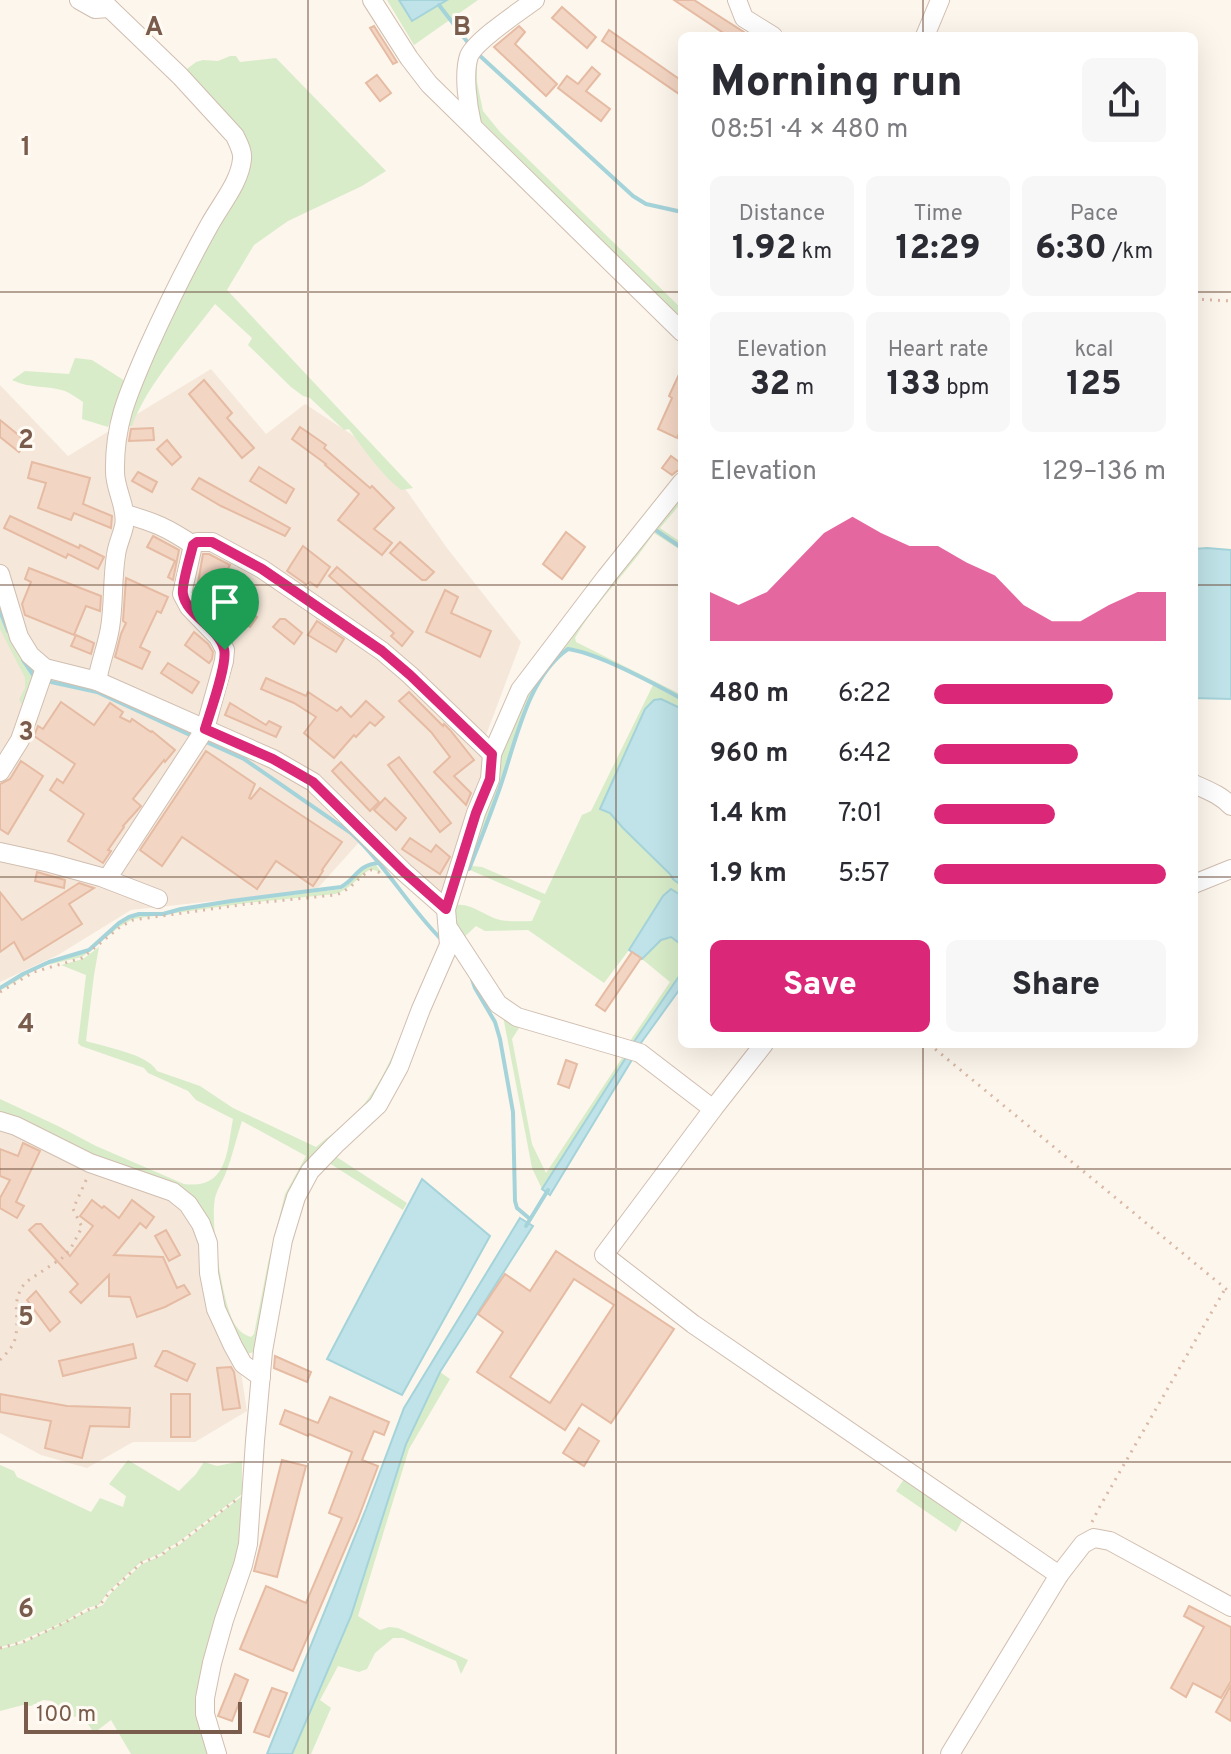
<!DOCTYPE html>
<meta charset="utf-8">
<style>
body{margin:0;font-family:Overpass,sans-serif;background:#f7f7f7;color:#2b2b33;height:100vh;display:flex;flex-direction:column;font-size:30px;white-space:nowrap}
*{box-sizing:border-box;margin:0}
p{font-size:26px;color:#7c7c81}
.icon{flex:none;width:44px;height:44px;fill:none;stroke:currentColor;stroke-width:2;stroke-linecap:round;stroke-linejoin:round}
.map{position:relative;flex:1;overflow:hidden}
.side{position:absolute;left:678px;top:32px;width:520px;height:1016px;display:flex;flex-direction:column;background:#fff;border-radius:12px;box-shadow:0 8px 32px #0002}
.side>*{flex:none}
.scale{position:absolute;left:24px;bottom:20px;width:218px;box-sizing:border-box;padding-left:8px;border:4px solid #7a5c4d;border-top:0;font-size:22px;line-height:28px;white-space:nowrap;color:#7a5c4d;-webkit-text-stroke:6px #fffaf3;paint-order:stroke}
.pin{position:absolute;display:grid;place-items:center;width:68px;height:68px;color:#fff;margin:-82px -34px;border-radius:50% 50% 50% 0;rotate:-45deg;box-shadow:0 0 8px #0007}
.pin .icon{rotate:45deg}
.round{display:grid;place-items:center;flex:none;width:84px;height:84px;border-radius:12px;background:#f7f7f7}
.summary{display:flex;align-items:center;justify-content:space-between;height:136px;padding:0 32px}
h1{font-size:44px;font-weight:800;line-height:60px}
.figures{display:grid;grid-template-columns:repeat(3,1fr);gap:12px;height:136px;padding:8px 32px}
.figures div{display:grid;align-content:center;border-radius:12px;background:#f7f7f7;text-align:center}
.figures b{font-size:34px;font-weight:800}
.figures small{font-size:22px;font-weight:400}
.figures p{font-size:22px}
.chart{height:224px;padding:16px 32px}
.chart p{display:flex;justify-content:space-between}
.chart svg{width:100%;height:144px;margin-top:8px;fill:#db2777;opacity:.7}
.button{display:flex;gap:16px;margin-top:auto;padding:16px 32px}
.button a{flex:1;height:92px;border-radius:12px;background:#db2777;color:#fff;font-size:32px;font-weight:800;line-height:92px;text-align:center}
.button a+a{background:#f7f7f7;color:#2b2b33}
ul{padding:0 32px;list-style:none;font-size:26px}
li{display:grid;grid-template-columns:128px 96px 1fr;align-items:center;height:60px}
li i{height:20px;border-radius:10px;background:#db2777}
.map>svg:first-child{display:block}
</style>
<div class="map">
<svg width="1231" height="1754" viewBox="0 0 1231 1754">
<rect width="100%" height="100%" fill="#fdf6ec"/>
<!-- residential -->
<g fill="#f5e8da">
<polygon points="211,369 266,434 305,404 380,453 447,548 521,642 482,746 482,776 448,888 439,893 370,830 316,890 131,910 58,955 0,982 0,627 12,580 0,568 0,385 68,456"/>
<polygon points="0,1127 174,1200 195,1225 240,1366 247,1411 195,1442 133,1442 87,1468 41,1455 0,1433"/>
</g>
<!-- green -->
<g fill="#d8ecc9" fill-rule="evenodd">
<polygon points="387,0 399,0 412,21 447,0 478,0 414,45"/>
<path d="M230,56H236L240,62L276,58L386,171L362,186L288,221L254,245L227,290L413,488L401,490C380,473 365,451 349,429L344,430L310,398L303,396L291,387L248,345L252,338L215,304C188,340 147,384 132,426H122L141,374L246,169L183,72L196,62L203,60L218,61Z"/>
<polygon points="477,57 477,82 483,111 500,132 682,309 682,321 475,115 473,74"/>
<path d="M75,358L92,360L125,381L108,427L82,419L83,402C77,398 72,394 65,391C47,385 30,389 12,380L25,371L69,374Z"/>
<path d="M682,490V502L660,528L682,543V547L657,530L656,531L682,549V551L654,533C630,570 597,600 575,638L576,642L682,695V698C663,689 586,646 570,648C562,649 557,658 552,663C521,700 513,749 497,793C488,818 478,842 468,867C485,814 498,760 517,708Z"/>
<polygon points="0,614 15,648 34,677 23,706 19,700 25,688 25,678 0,629"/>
<path d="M653,685L682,701V709L661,699L636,730L600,808L611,813L623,828L670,874L673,879L682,886V896L671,889L663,896L629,950L604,983L528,930L485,931L476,926L460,941L452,906C469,900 484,916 500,920C511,922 522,921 532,921L541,901L470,870L472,866L482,867L545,894L582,815L591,811Z"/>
<path d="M370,865H376L382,873L371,869C358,876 350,890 335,894L247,903L133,919L119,927L82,957L47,965L33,971L0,991L23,974L42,966L90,951L120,924L129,918L139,915H163L182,910L231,902L342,889C353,882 358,871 370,865Z"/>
<polygon points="671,936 682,945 682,972 631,1046 628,1044 670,982 642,959 661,940"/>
<path d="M442,944L387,1082L317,1155L254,1352L244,1355L227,1326L197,1205L95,1157L0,1115V1099L58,1126L96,1146L184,1184C228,1190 227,1150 233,1119L196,1100L188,1091L148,1073L144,1068L81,1046L78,1043L86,975L61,965L83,959L99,947L94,975L86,1041C105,1047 148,1054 157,1071L200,1086L233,1108L316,1147C334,1132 357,1116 370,1096C402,1050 413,992 442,944ZM242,1121L306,1156L285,1194L268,1263L254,1334L251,1337C243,1335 237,1329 233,1321C222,1299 210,1222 215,1198C217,1190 222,1182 225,1175C232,1158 236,1139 242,1121Z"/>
<polygon points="503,1016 524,1028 519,1028 512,1039 532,1144 546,1173 624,1055 627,1056 542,1189 532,1168"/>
<polygon points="332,1154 407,1203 403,1210 326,1161"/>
<polygon points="440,1372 450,1379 409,1449 358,1616 380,1630 389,1627 398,1628 468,1660 461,1674 456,1661 403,1638 393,1638 375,1653 367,1669 359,1672 338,1666 320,1700 331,1708 311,1754 292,1754 351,1616 406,1444"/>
<polygon points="128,1460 179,1491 196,1474 204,1462 217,1466 242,1461 242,1494 177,1543 166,1549 162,1553 141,1562 108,1592 99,1605 87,1608 64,1622 16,1643 0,1647 0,1465 14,1471 17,1477 91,1512 100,1498 123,1507 126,1496 109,1484"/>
<polygon points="904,1479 963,1519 956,1532 896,1491"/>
<polygon points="242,1496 243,1539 208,1649 209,1754 131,1754 111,1720 94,1733 82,1715 74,1717 52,1701 43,1700 31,1706 23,1705 0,1711 0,1649 23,1643 88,1611 103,1605 110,1594 142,1564 163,1555 167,1551 179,1545"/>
</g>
<!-- water -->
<g fill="#bfe3e8" stroke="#a5d3da" stroke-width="2">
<polygon points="399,0 447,0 412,21"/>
<polygon points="1207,548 1231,550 1231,699 1194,698 1194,549"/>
<polygon points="661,699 682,709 682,886 673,879 670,874 623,828 610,813 600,809 645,709 654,700"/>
<polygon points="671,889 682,896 682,945 671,937 661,940 642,959 629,950 663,896"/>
<polygon points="682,972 682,986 638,1047 631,1046"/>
<polygon points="627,1056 633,1058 550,1195 542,1189"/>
<polygon points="422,1179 490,1236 402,1395 327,1359"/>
<polygon points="520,1218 533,1226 440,1372 406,1444 351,1616 292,1754 267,1754 366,1509 404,1408"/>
</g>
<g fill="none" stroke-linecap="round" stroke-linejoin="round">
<!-- stream -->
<g stroke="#a5d3da" stroke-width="4">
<polyline points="439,5 469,44"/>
<polyline points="479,55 633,196 646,204 682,212"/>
<polyline points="657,531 682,548"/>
<polyline points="0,611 8,631"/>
<polyline points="23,660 34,676"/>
<polyline points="51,682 97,692 190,735"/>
<path d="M204,741L244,759L351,833C385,864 408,906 441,939"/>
<path d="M466,867L469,869C479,844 489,818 498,793C515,747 526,678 568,649C597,653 655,684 682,699"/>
<polyline points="472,979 475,988 495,1022 500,1039 513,1112 515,1201 517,1208 530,1219"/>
<path d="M0,988L23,974L49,962L89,950L119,923L129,917L139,914H163L181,909L231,901L341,887C356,879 357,865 378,863"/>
<polyline points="526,1226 548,1190"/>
</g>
</g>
<!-- building -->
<g fill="#f3d5c3" stroke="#e6bba3" stroke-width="2" fill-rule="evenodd">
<polygon points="674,0 694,0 750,36 728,36"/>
<polygon points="562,7 596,37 587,48 552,18"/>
<polygon points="374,26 397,62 393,64 370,28"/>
<polygon points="519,26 525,32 515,44 557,84 546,96 494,47"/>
<polygon points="609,30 682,81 682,96 602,41"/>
<polygon points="592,67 600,74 586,91 610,109 601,121 558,88 567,76 578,84"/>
<polygon points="377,75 391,93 380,101 366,83"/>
<polygon points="682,368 682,427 677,438 658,429 672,398 669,396"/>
<polygon points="204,380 232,413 227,418 254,448 242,458 189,394"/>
<polygon points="0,420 27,442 19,452 0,437"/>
<polygon points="300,427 326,445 324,448 370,488 372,486 394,508 374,529 392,543 382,555 338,520 359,494 325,465 326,464 292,439"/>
<polygon points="153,428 154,440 129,441 131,429"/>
<polygon points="167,440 181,457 172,465 157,449"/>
<polygon points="671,456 682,464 682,470 677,471 672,475 662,468"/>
<polygon points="32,462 90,478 83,504 112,516 111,528 74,513 71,520 38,508 46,483 28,478"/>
<polygon points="259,467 294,489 286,503 250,481"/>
<polygon points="138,472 157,482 152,492 132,481"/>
<polygon points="199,478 290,528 285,536 221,506 192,489"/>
<polygon points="10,516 79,548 80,545 104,557 98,569 68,554 66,558 4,528"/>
<polygon points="566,532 585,547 562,579 543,564"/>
<polygon points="153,536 179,550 173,580 168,577 175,561 147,547"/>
<polygon points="400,542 434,572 426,580 422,580 390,553"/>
<polygon points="303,546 330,567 317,587 310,582 307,585 287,571"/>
<polygon points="203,554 209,554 230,565 216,590 257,617 250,627 196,594"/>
<polygon points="337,567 413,632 402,646 391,636 394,633 329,576"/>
<polygon points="29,568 101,596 100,611 86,606 74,635 25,615 22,604 31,582 25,579"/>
<polygon points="126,578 168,597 161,613 157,611 140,647 150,652 142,669 115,657 121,634 126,623 123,621"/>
<polygon points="445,590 458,597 451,613 491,631 480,657 426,632"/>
<polygon points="280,619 285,619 302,633 294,644 273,627"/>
<polygon points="317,621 344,639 336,652 308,635"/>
<polygon points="194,632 208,644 213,652 212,659 209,663 185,645"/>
<polygon points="76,635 94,643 91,654 71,646"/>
<polygon points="168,663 199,682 192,693 161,673"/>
<polygon points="266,678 306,696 308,692 337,711 341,707 351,717 366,701 384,717 375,726 370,722 356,737 354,735 334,758 304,733 316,717 294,703 261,689"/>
<polygon points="409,692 443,726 444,724 450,730 474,760 454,776 471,793 466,805 434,772 450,757 431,732 399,701"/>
<polygon points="61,702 94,725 110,703 123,712 120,717 130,722 132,719 151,732 152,731 175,750 165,762 164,760 133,799 141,806 123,826 124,827 108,850 111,851 103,863 68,841 84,814 50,790 57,779 63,783 75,764 34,736 38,726 43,729"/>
<polygon points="230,703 266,725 269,721 281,727 276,737 225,715"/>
<polygon points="206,751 255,784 249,798 251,799 260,788 342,842 322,870 323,871 313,886 276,861 257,889 182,837 162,866 140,850"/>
<polygon points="399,757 451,823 440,832 388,765"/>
<polygon points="21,761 43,776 8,834 0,829 0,784 10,779"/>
<polygon points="341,762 379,802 370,811 332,771"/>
<polygon points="385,798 406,818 396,830 374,810"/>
<polygon points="410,838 431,852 436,845 450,857 440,874 402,849"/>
<polygon points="37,872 65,880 64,888 35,881"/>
<polygon points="79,883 94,888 69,904 82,924 24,960 14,942 0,952 0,892 22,920"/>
<polygon points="632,952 641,958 605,1011 596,1005"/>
<polygon points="566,1060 577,1064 569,1088 558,1084"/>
<polygon points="23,1143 40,1151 16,1202 24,1206 17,1218 0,1208 0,1198 10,1180 0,1176 0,1149 18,1156"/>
<polygon points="92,1200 102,1208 104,1206 119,1218 132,1200 154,1217 146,1228 140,1223 114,1255 163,1257 177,1288 184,1285 190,1294 165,1307 137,1317 130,1297 109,1296 109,1275 81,1303 70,1292 78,1284 29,1230 36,1224 41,1224 70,1256 93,1226 80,1216"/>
<polygon points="166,1230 180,1255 169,1261 155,1236"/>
<path d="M556,1251L674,1329L611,1423L582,1404L565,1430L477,1372L503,1332L478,1314L505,1274L530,1291ZM574,1279L614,1305L550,1403L510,1377Z"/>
<polygon points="36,1291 60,1322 50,1331 27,1300"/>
<polygon points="133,1344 136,1358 63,1376 59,1361"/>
<polygon points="163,1351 167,1351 195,1364 187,1381 155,1366"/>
<polygon points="275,1356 311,1372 307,1382 274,1368"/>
<polygon points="231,1367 234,1372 240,1408 223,1410 217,1368"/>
<polygon points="0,1394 67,1406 130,1408 129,1427 90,1426 82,1458 45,1448 51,1421 0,1412"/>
<rect x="171" y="1394" width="19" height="43"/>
<polygon points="330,1397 389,1422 384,1435 374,1431 362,1460 378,1466 358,1519 293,1671 240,1649 266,1586 306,1603 342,1518 329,1513 352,1452 309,1434 308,1436 280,1424 285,1410 318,1423"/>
<polygon points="579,1428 599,1441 584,1466 563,1453"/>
<polygon points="282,1460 306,1466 277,1577 254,1571"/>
<polygon points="1189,1606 1231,1627 1231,1681 1221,1698 1193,1683 1186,1697 1171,1688 1204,1627 1184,1616"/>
<polygon points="235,1674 248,1680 232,1721 218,1716"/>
<polygon points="1231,1685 1231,1721 1216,1712"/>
<polygon points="272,1688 287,1693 269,1737 254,1732"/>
</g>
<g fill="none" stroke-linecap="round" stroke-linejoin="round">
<defs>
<g id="minor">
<polyline points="79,0 95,9 109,8"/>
<polyline points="372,0 409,58 429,84 682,332"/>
<polyline points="737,0 744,18 773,36"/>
<polyline points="925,36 940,0"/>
<path d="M472,124C468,107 463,74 469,56C476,40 519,12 535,0"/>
<path d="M125,514C154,522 168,528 193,545"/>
<polyline points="0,574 19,637 30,655 45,668 97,681 273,759 313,782 404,872 446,909"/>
<path d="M97,681C100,663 107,646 110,628C114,604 112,580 116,555C117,545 122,536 124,526C128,509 115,490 115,472C114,424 128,394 147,350C166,308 187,265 210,224C221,204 240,182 242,159C243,151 238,143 235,136L180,76L101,0"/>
<polyline points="0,772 20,740 45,668"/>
<path d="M1194,784C1207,790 1221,795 1231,806"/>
<polyline points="0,852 50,863 101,877 158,899"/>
<polyline points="107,879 205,729 224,661 225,650 218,637 189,607 182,594 193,545 197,542 212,542 262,569 382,651 410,675 492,754"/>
<polyline points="1194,884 1231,869"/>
<polyline points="449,929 498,1004 517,1017 640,1053 713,1109"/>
<polyline points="764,1044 713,1109 604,1255 693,1324 1059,1575"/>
<polyline points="0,1121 16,1126 90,1163 173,1192 188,1204 201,1224 208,1243 209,1273 216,1309 233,1346 243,1364 261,1377"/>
<polyline points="217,1754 205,1714 205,1698 212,1663 224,1620 243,1565 248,1544 255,1441 263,1351 283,1240 296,1197 310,1171 335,1145 378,1105 399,1067 421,1009 449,945 446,909 476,813 490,779 492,754 520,690 606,577 682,482"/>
<polyline points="950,1754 1059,1575 1083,1544 1094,1538 1110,1541 1231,1607"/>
</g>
</defs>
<!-- minor casing -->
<use href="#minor" stroke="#d1beb0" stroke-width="20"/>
<!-- path -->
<g stroke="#d9b8a5" stroke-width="3" stroke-dasharray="2 6" stroke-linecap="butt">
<polyline points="1194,299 1231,301"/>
<path d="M0,992L34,972L82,958L120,927L133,920L247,904L335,895C350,891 358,877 371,870L385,874"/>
<polyline points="929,1044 1231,1293"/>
<path d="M0,1360C6,1354 13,1347 15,1339C21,1317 9,1302 26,1282L62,1258L71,1248L82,1227L73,1209L87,1178"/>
<polyline points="1092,1522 1099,1508 1225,1289"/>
<polyline points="0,1648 23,1642 64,1623 88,1610 99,1606 109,1593 141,1563 163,1554 166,1550 178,1544 236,1500"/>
</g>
<!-- minor -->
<use href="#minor" stroke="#fff" stroke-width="18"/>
</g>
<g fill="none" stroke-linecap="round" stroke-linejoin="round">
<defs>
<path id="route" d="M197,542H212L262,569L382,651L410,675L492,754L490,779L476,813L446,909L404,872L313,782L273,759L205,729C210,712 228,663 224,649C219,628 186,615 183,594C181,585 191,555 193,545Z"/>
</defs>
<!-- route casing -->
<use href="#route" stroke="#fff" stroke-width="16"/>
<!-- route -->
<use href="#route" stroke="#db2777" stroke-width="10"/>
</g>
<!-- grid -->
<path fill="none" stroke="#7a5c4d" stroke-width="2" stroke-opacity="0.55" d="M308,0V1754M616,0V1754M923,0V36M0,292H682M1194,292H1231M0,585H682M1194,585H1231M0,877H682M1194,877H1231M923,1044V1754M0,1169H1231M0,1462H1231"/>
<g font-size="26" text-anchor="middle" font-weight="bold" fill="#7a5c4d" stroke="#fffaf3" stroke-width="6" stroke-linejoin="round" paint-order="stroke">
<text x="154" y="35">A</text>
<text x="462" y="35">B</text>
<text x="26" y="155">1</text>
<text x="26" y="448">2</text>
<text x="26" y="740">3</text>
<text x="26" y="1032">4</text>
<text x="26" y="1325">5</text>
<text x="26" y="1617">6</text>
</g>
</svg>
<div class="scale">100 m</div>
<div class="pin" style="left:225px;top:650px;background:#1e9e55"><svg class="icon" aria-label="arrive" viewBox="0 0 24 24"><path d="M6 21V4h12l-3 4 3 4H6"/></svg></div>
<section class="side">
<div class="summary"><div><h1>Morning run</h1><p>08:51 · 4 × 480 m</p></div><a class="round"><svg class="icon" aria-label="share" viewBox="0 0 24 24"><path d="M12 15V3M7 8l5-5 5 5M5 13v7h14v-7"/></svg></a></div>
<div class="figures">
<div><p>Distance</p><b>1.92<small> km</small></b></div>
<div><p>Time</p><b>12:29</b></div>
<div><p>Pace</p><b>6:30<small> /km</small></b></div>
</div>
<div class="figures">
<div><p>Elevation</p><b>32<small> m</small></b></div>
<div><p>Heart rate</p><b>133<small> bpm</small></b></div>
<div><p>kcal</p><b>125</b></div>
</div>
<div class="chart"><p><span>Elevation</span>129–136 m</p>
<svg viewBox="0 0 160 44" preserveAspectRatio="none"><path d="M0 44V29L10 33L20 29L30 20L40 11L50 6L60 11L70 15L80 15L90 20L100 24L110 33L120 38L130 38L140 33L150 29L160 29V44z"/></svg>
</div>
<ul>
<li><b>480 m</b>6:22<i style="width:77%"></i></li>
<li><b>960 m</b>6:42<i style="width:62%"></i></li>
<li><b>1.4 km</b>7:01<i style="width:52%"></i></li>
<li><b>1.9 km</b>5:57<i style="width:100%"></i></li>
</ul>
<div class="button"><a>Save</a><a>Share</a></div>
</section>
</div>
